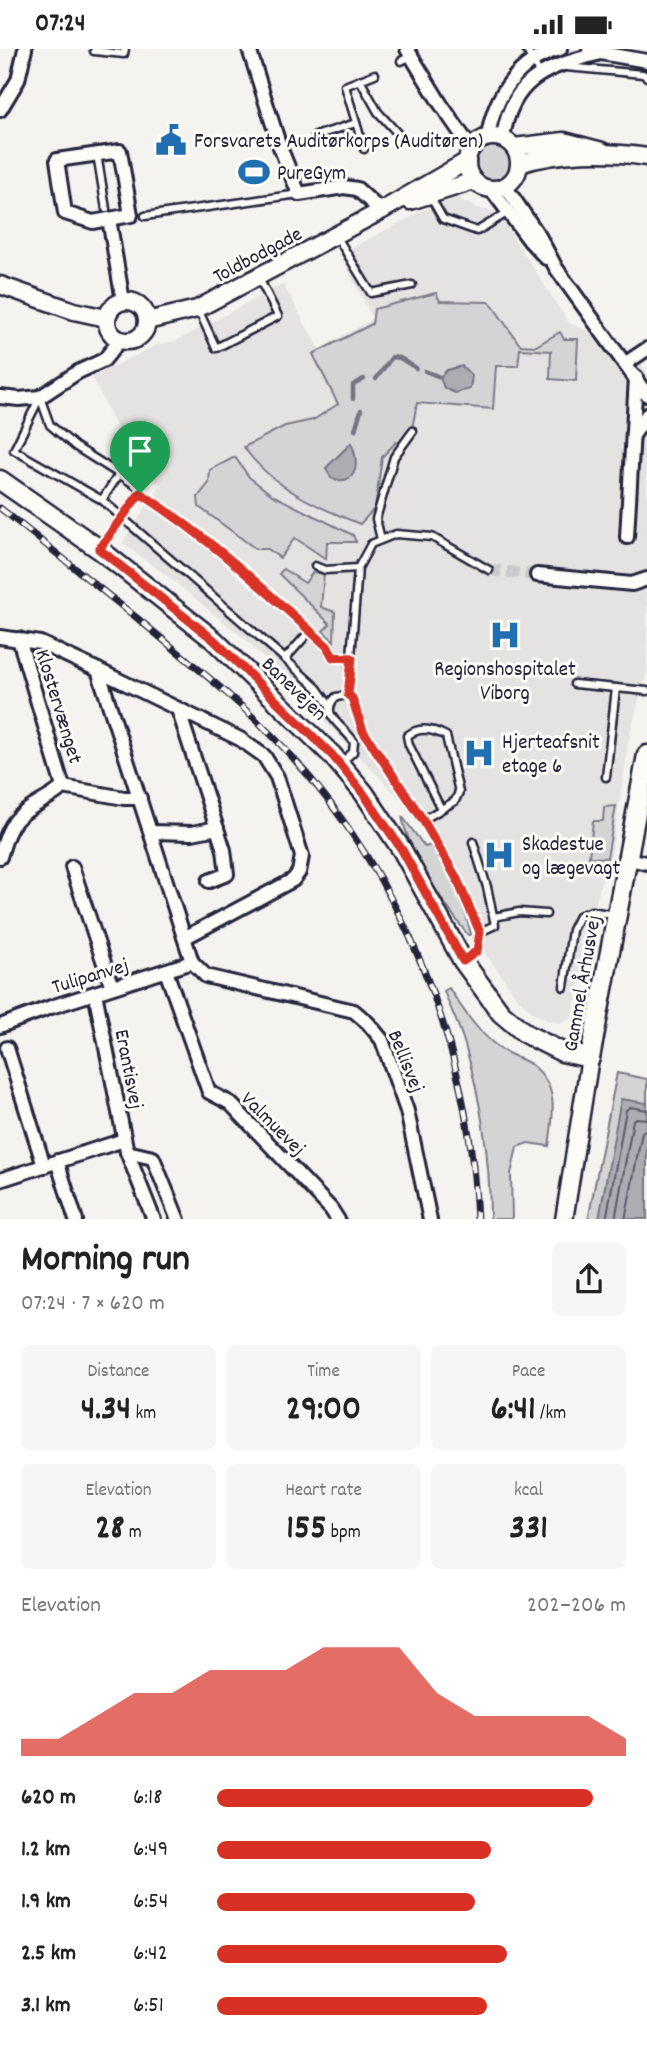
<!DOCTYPE html>
<meta charset="utf-8">
<style>
body{margin:0;font-family:Dekko,sans-serif;background:#f6f6f6;color:#222;height:100vh;display:flex;flex-direction:column;font-size:26px;white-space:nowrap}
*{box-sizing:border-box;margin:0}
p{font-size:23px;color:#767676}
.icon{flex:none;width:38px;height:38px;fill:none;stroke:currentColor;stroke-width:2;stroke-linecap:round;stroke-linejoin:round}
.map{position:relative;height:1170px;overflow:hidden}
.drawer{display:flex;flex-direction:column;background:#fff;flex:1}
.drawer>*{flex:none}
.pin{position:absolute;display:grid;place-items:center;width:60px;height:60px;color:#fff;margin:-72px -30px;border-radius:50% 50% 50% 0;rotate:-45deg;box-shadow:0 0 7px #0007}
.pin .icon{rotate:45deg}
.round{display:grid;place-items:center;flex:none;width:74px;height:74px;border-radius:10px;background:#f6f6f6}
.summary{display:flex;align-items:center;justify-content:space-between;height:119px;padding:0 21px}
h1{font-size:38px;font-weight:800;line-height:52px}
.stats{display:grid;grid-template-columns:repeat(3,1fr);gap:10px;height:119px;padding:7px 21px}
.stats div{display:grid;align-content:center;border-radius:10px;background:#f6f6f6;text-align:center}
.stats b{font-size:35px;font-weight:800}
.stats small{font-size:19px;font-weight:400}
.stats p{font-size:19px}
.chart{height:196px;padding:14px 21px}
.chart p{display:flex;justify-content:space-between}
.chart svg{width:100%;height:126px;margin-top:7px;fill:#d93025;opacity:.7}
ul{padding:0 21px;list-style:none;font-size:23px}
li{display:grid;grid-template-columns:112px 84px 1fr;align-items:center;height:52px}
li i{height:18px;border-radius:9px;background:#d93025}
.status{display:flex;justify-content:space-between;align-items:center;height:49px;padding:0 35px;background:#fff;direction:ltr}
.status svg{height:19px;fill:currentColor}
.map>svg:first-child{display:block}
</style>
<div class="status"><b>07:24</b><svg viewBox="0 0 49 12"><path d="M0 12V9h3v3zM5 12V6h3v6zM10 12V3h3v9zM15 12V0h3v12zM26 1h20v11H26zM47 4h2v5h-2z"/></svg></div>
<div class="map">
<svg width="647" height="1171" viewBox="0 0 647 1171">
<rect width="100%" height="100%" fill="#f4f3ef"/>
<filter id="ink" filterUnits="userSpaceOnUse"><feTurbulence type="fractalNoise" baseFrequency=".0143" numOctaves="2"/><feDisplacementMap in="SourceGraphic" scale="14" xChannelSelector="R" yChannelSelector="G"/><feConvolveMatrix kernelMatrix="1 2 1 2 8 2 1 2 1" color-interpolation-filters="sRGB"/></filter>
<g filter="url(#ink)">
<!-- built -->
<polygon fill="#e4e3e2" points="458,149 476,159 497,163 569,274 637,304 647,327 647,623 630,684 612,802 600,836 572,969 560,974 547,971 534,965 517,948 471,885 462,851 447,819 402,752 246,591 167,527 122,494 161,436 134,414 92,328 159,295 176,292 283,235 319,300 373,270 340,205 430,158"/>
<!-- green -->
<g fill="#d5d4d5" stroke="#7c7b88" stroke-width="2">
<circle cx="494" cy="113" r="18"/>
<path d="M436,244L440,252L490,253L520,296L536,297L560,283L564,290H578L576,332L550,330L551,302L520,300L518,317H496L493,360L417,354L412,380L402,396L396,393L382,408L375,459L360,475C317,458 270,437 244,398L285,377L313,371L338,355L313,305L372,275L374,260Z"/>
<polygon points="235,408 249,428 272,446 353,486 356,493 327,493 326,510 295,489 280,509 268,500 256,500 199,458 198,448 209,434 210,421"/>
<polygon points="283,520 305,534 313,523 324,525 321,558 335,563 334,592 323,582 330,575 279,525"/>
<polygon points="616,757 607,809 589,808 593,772 603,772 604,758"/>
<path d="M402,767L425,798L431,796C452,828 462,847 471,885L468,886C444,855 409,806 402,767Z"/>
<path d="M449,939C463,961 477,982 498,998C508,1006 522,1009 532,1016C560,1037 553,1067 549,1097L528,1094L517,1098L511,1125L512,1170H490C490,1112 481,1049 464,993C459,976 450,959 444,942Z"/>
<polygon points="617,1024 647,1030 647,1170 588,1171"/>
</g>
<!-- water -->
<g fill="#acacb2" stroke="#757582" stroke-width="2">
<polygon points="462,317 472,327 470,340 455,344 444,339 440,328 447,321"/>
<path d="M351,394C360,412 358,439 331,429L326,419Z"/>
<polygon points="621,1050 647,1054 647,1170 599,1170"/>
</g>
<g fill="none" stroke-linecap="round" stroke-linejoin="round">
<!-- shore -->
<g stroke="#59596b" stroke-width="2">
<polyline points="606,1171 626,1061 630,1058 647,1061"/>
<polyline points="615,1171 633,1071 636,1069 647,1070"/>
<polyline points="625,1171 642,1083 647,1080"/>
</g>
<!-- stream -->
<g stroke="#757582" stroke-width="4.5">
<polyline points="425,322 440,328"/>
<polyline points="376,330 392,308 400,309 416,319"/>
<polyline points="353,350 353,336 364,330"/>
<polyline points="355,381 361,361"/>
</g>
<!-- minor-tunnel -->
<polyline stroke="#cac9cb" stroke-width="12" stroke-dasharray="12 6" stroke-linecap="butt" points="489,521 537,526"/>
<defs>
<g id="service">
<polyline points="95,0 94,2 124,5 125,0"/>
<polyline points="526,0 540,25"/>
<polyline points="401,12 411,7"/>
<polyline points="566,18 643,25 647,28"/>
<polyline points="360,31 378,63 399,86"/>
<polyline points="315,87 356,74"/>
<polyline points="364,100 345,37 375,25"/>
<polyline points="97,105 106,160"/>
<polyline points="430,147 443,170 477,182 507,164"/>
<polyline points="145,167 299,145"/>
<polyline points="337,188 371,244 412,236"/>
<polyline points="198,260 216,299 278,267 259,229"/>
<polygon points="40,348 50,376 76,398 119,425 102,451 14,401"/>
<path d="M102,451L285,610L310,582C255,533 202,484 140,444"/>
<polyline points="381,490 376,470 394,408 413,382"/>
<polyline points="101,498 140,444 138,438 119,425"/>
<polyline points="315,517 325,521 358,519"/>
<polyline points="310,582 326,597 333,608 352,609"/>
<polyline points="285,610 317,639 329,656"/>
<polyline points="574,635 647,642"/>
<polyline points="348,646 358,519 371,495 396,485 432,488 489,521"/>
<path d="M342,713L353,703L354,693C344,677 318,666 336,648L348,646L352,649L363,682L423,771L456,828L480,883L477,902L465,911"/>
<polyline points="606,728 616,639"/>
<path d="M423,771L455,752L459,743L446,687C433,680 419,677 407,687L409,696L441,760"/>
<polyline points="473,793 487,838 495,876 480,883"/>
<polyline points="494,868 519,863 546,865"/>
<polyline points="564,938 572,881 579,867 591,862 614,866"/>
</g>
<g id="minor">
<polyline points="249,0 280,98 299,145 344,138 357,140 381,162"/>
<polyline points="407,0 440,54 471,99"/>
<polyline points="589,2 647,12"/>
<polyline points="0,61 18,31 25,0"/>
<path d="M488,88C494,47 518,11 560,0"/>
<path d="M503,89C511,31 545,18 597,5"/>
<polyline points="505,137 539,187 556,219 647,346"/>
<polyline points="491,140 530,192 546,209"/>
<polyline points="109,170 93,173 65,164 57,111 120,102 131,166 109,170 123,252"/>
<polyline points="626,314 647,300"/>
<polyline points="0,348 19,350 40,348 78,323 104,311 120,291"/>
<polyline points="634,385 647,366"/>
<polyline points="627,488 636,328"/>
<polyline points="537,526 632,535 647,530"/>
<polyline points="0,588 40,594 98,621 192,913"/>
<polyline points="98,621 240,690 264,707 277,728 302,807 299,823 293,831 186,888"/>
<polyline points="178,660 224,801 227,825 209,832"/>
<polyline points="63,738 124,749 140,749"/>
<polyline points="151,783 192,784 217,779"/>
<path d="M0,808C4,795 7,781 16,771C28,757 49,751 63,738L19,590"/>
<polyline points="628,810 647,814"/>
<polyline points="72,818 112,938"/>
<polyline points="192,913 206,927 354,962 368,974 382,991 407,1062 430,1171"/>
<polyline points="166,922 209,1043 230,1054 331,1160 338,1171"/>
<polyline points="95,944 127,1103 154,1171"/>
<polyline points="0,977 51,958 192,913"/>
<polyline points="7,999 44,1117"/>
<polyline points="127,1103 153,1109 178,1171"/>
<polyline points="57,1112 76,1171"/>
<polyline points="0,1131 124,1091"/>
</g>
<g id="tertiary">
<circle cx="493" cy="114" r="26"/>
<polyline points="514,98 564,92 602,102"/>
<path d="M520,115C559,102 607,102 647,108"/>
<polyline points="410,152 474,132"/>
<polyline points="0,236 74,262 106,269"/>
<circle cx="127" cy="272" r="20"/>
<polyline points="147,272 197,260 381,162 467,112"/>
<polyline points="564,1171 590,1009"/>
</g>
<polyline id="secondary" points="0,431 99,500 214,591 332,706 364,744 402,801 463,912 501,964 526,985 562,1003 590,1009 647,706"/>
</defs>
<!-- service casing -->
<use href="#service" stroke="#22223b" stroke-width="11"/>
<!-- minor casing -->
<use href="#minor" stroke="#22223b" stroke-width="18"/>
<!-- tertiary casing -->
<use href="#tertiary" stroke="#22223b" stroke-width="21"/>
<!-- secondary casing -->
<use href="#secondary" stroke="#22223b" stroke-width="23"/>
<!-- service -->
<use href="#service" stroke="#fdfcf7" stroke-width="6"/>
<!-- minor -->
<use href="#minor" stroke="#fdfcf7" stroke-width="12"/>
<!-- tertiary -->
<use href="#tertiary" stroke="#fdfcf7" stroke-width="16"/>
<!-- secondary -->
<use href="#secondary" stroke="#fdfcf7" stroke-width="18"/>
<defs>
<path id="rail" d="M0,459C46,495 91,533 137,569C187,611 239,651 284,699C403,827 470,996 477,1171"/>
</defs>
<!-- rail casing -->
<use href="#rail" stroke="#22223b" stroke-width="7"/>
<!-- rail -->
<use href="#rail" stroke="#fdfcf7" stroke-width="4.5" stroke-dasharray="13" stroke-linecap="butt"/>
</g>
</g>
<g fill="none" stroke-linecap="round" stroke-linejoin="round" filter="url(#ink)">
<defs>
<path id="route" d="M140,444C209,488 267,543 327,597L333,608L352,609L348,646L352,649L363,682L423,771L456,828L480,883L477,902L463,912L402,801L363,744L332,706L214,591L99,500Z"/>
</defs>
<!-- route casing -->
<use href="#route" stroke="#fff" stroke-width="14"/>
<!-- route -->
<use href="#route" stroke="#d93025" stroke-width="9"/>
</g>
<!-- icons -->
<defs>
<symbol id="civic-bare" viewBox="-9 -9 18 18"><path d="M-.6-6.5H3V-4.5H.6V-3L4-1V1h2V6H-6V1h2V-1L-.6-3ZM-1.2 2.5V6h2.4V2.5Z" fill="#1f6fb2" stroke="#fdfcf7" stroke-width="2.5" paint-order="stroke"/></symbol>
<symbol id="stadium-bare" viewBox="-9 -9 18 18"><path d="M0-5a6.5 5 0 1 0 0 10a6.5 5 0 1 0 0-10ZM-3.5-1.8h7v3.6h-7Z" fill="#1f6fb2" stroke="#fdfcf7" stroke-width="2.5" paint-order="stroke"/></symbol>
<symbol id="hospital-bare" viewBox="-9 -9 18 18"><path d="M-5-5h3v3.5h4V-5h3V5h-3V1.5h-4V5h-3Z" fill="#1f6fb2" stroke="#fdfcf7" stroke-width="2.5" paint-order="stroke"/></symbol>
</defs>
<g fill-rule="evenodd">
<use href="#civic-bare" x="149" y="69" width="44" height="44"/>
<use href="#stadium-bare" x="232" y="101" width="44" height="44"/>
<use href="#hospital-bare" x="483" y="564" width="44" height="44"/>
<use href="#hospital-bare" x="457" y="682" width="44" height="44"/>
<use href="#hospital-bare" x="477" y="784" width="44" height="44"/>
</g>
<g text-anchor="middle" stroke-width="6" stroke-linejoin="round" paint-order="stroke">
<!-- poi labels -->
<g font-size="21" fill="#22223b" stroke="#fdfcf7" text-anchor="start">
<text x="194" y="98">Forsvarets Auditørkorps (Auditøren)</text>
<text x="277" y="130">PureGym</text>
<text x="505" y="626" text-anchor="middle">Regionshospitalet<tspan x="505" dy="24">Viborg</tspan></text>
<text x="502" y="699">Hjerteafsnit<tspan x="502" dy="24">etage 6</tspan></text>
<text x="522" y="801">Skadestue<tspan x="522" dy="24">og lægevagt</tspan></text>
</g>
<!-- street labels -->
<g font-size="21" fill="#22223b" stroke="#fdfcf7">
<text transform="translate(257 205) rotate(-28)" y="7">Toldbodgade</text>
<text transform="translate(295 639) rotate(44)" y="7">Banevejen</text>
<text transform="translate(60 657) rotate(73)" y="7">Klostervænget</text>
<text transform="translate(90 926) rotate(-17)" y="7">Tulipanvej</text>
<text transform="translate(581 934) rotate(-80)" y="7">Gammel Århusvej</text>
<text transform="translate(407 1012) rotate(68)" y="7">Bellisvej</text>
<text transform="translate(130 1020) rotate(79)" y="7">Erantisvej</text>
<text transform="translate(274 1074) rotate(45)" y="7">Valmuevej</text>
</g>
</g>
</svg>
<div class="pin" style="left:140px;top:444px;background:#1e9e55"><svg class="icon" aria-label="arrive" viewBox="0 0 24 24"><path d="M6 21V4h12l-3 4 3 4H6"/></svg></div>
</div>
<section class="drawer">
<div class="summary"><div><h1>Morning run</h1><p>07:24 · 7 × 620 m</p></div><a class="round"><svg class="icon" aria-label="share" viewBox="0 0 24 24"><path d="M12 15V3M7 8l5-5 5 5M5 13v7h14v-7"/></svg></a></div>
<div class="stats">
<div><p>Distance</p><b>4.34<small> km</small></b></div>
<div><p>Time</p><b>29:00</b></div>
<div><p>Pace</p><b>6:41<small> /km</small></b></div>
</div>
<div class="stats">
<div><p>Elevation</p><b>28<small> m</small></b></div>
<div><p>Heart rate</p><b>155<small> bpm</small></b></div>
<div><p>kcal</p><b>331</b></div>
</div>
<div class="chart"><p><span>Elevation</span>202–206 m</p>
<svg viewBox="0 0 160 44" preserveAspectRatio="none"><path d="M0 44V38L10 38L20 30L30 22L40 22L50 14L60 14L70 14L80 6L90 6L100 6L110 22L120 30L130 30L140 30L150 30L160 38V44z"/></svg>
</div>
<ul>
<li><b>620 m</b>6:18<i style="width:92%"></i></li>
<li><b>1.2 km</b>6:49<i style="width:67%"></i></li>
<li><b>1.9 km</b>6:54<i style="width:63%"></i></li>
<li><b>2.5 km</b>6:42<i style="width:71%"></i></li>
<li><b>3.1 km</b>6:51<i style="width:66%"></i></li>
</ul>
</section>
